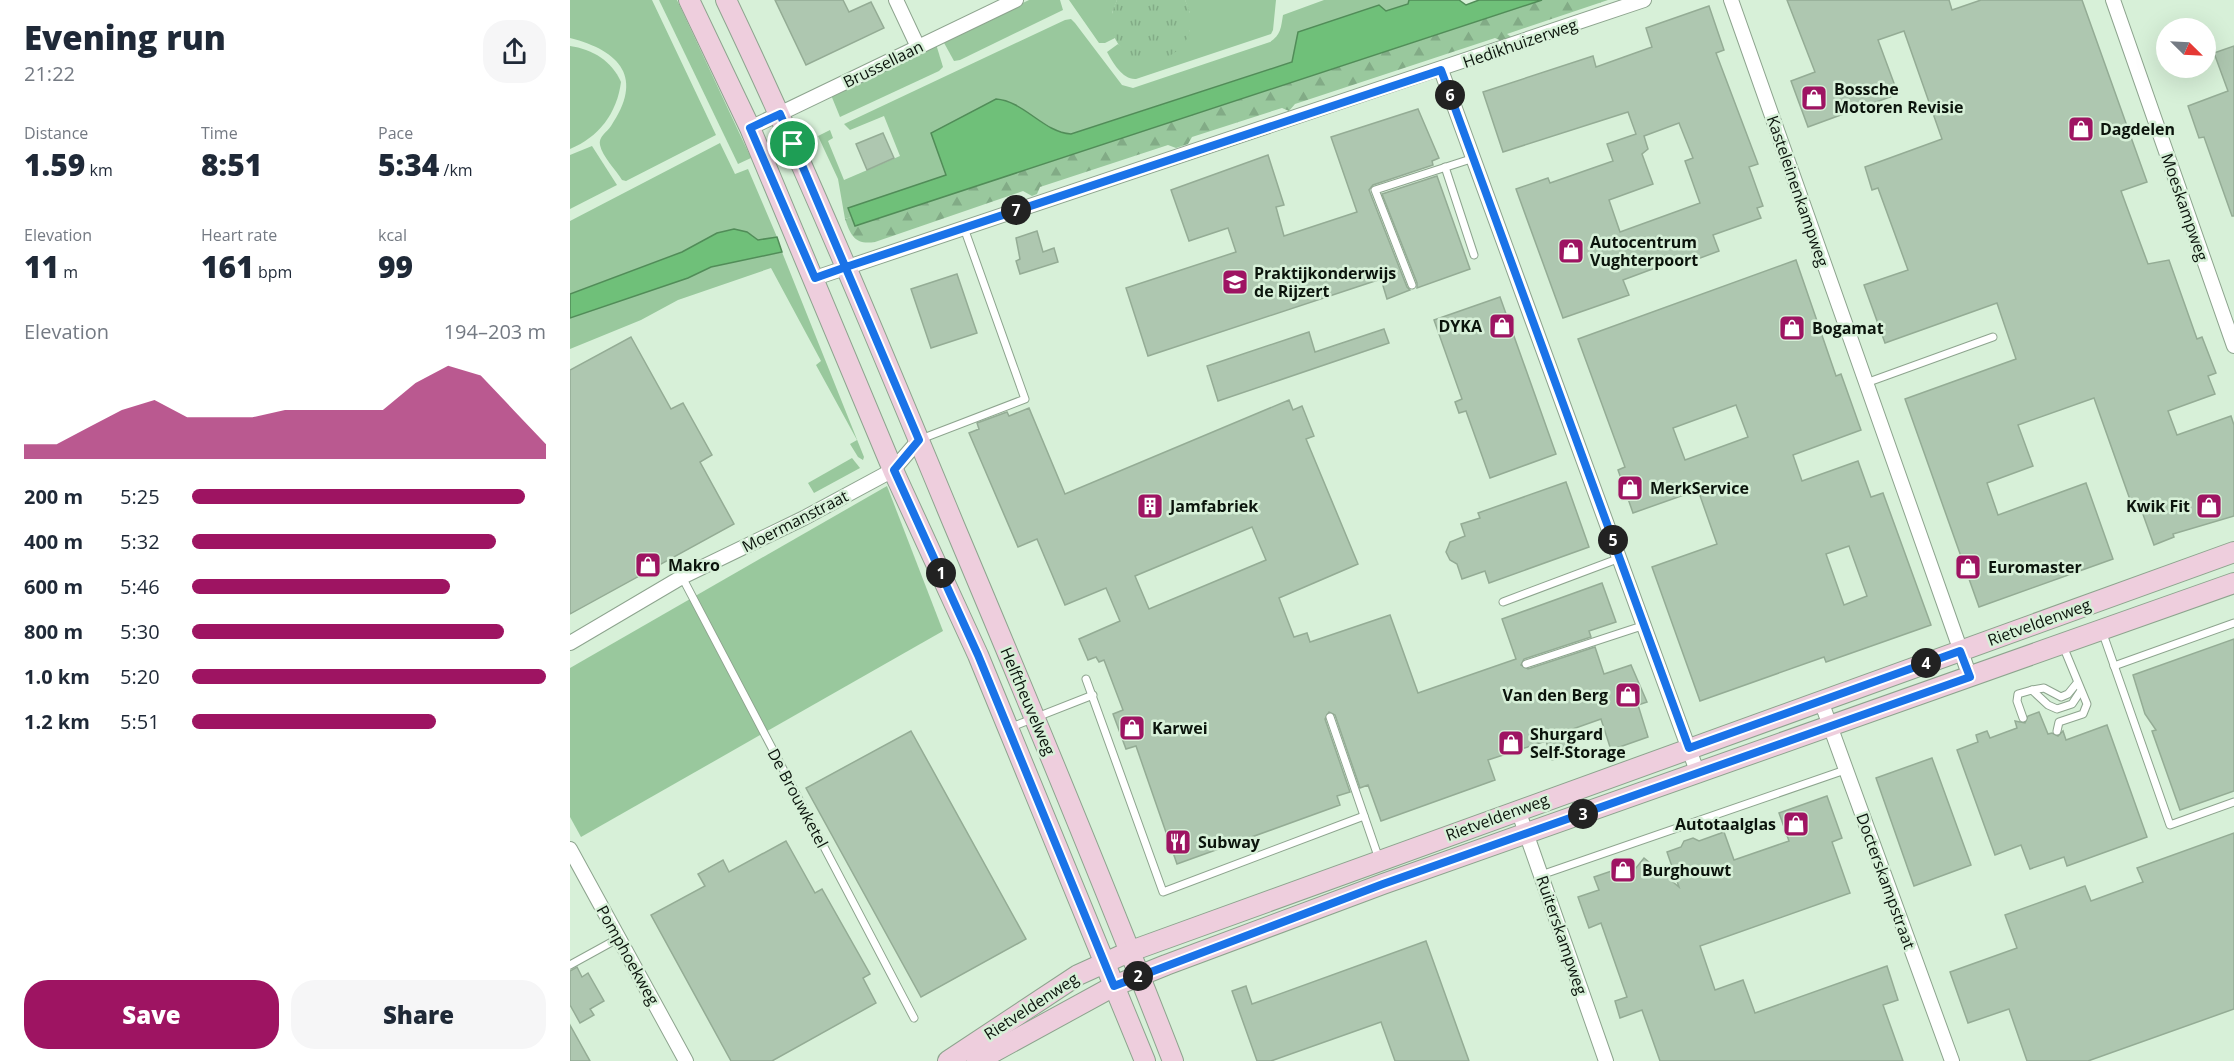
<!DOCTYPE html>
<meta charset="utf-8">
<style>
body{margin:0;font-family:"Open Sans",sans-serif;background:#f6f6f7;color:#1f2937;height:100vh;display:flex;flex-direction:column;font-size:22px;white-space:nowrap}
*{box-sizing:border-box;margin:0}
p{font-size:20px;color:#747a83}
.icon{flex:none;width:33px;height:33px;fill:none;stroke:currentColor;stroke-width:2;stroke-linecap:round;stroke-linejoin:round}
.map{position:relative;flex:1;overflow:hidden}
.side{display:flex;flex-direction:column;background:#fff;width:570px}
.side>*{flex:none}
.needle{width:39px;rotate:114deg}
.buttons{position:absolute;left:1586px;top:18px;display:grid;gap:12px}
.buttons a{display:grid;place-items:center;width:60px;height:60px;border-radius:50%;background:#fff;box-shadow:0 6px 24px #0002;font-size:30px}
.pin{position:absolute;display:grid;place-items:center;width:51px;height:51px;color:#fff;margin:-26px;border:3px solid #fff;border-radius:50%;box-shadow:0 2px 6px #0007}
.km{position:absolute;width:30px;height:30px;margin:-15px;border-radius:50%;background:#222;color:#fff;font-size:16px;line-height:30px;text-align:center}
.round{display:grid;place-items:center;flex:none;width:63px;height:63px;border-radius:24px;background:#f6f6f7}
.overview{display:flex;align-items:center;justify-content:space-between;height:102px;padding:0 24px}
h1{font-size:33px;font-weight:800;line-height:45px}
.metrics{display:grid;grid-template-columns:repeat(3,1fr);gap:9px;height:102px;padding:6px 24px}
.metrics div{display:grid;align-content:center}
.metrics b{font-size:30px;font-weight:800}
.metrics small{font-size:16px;font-weight:400}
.metrics p{font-size:16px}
.chart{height:168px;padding:12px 24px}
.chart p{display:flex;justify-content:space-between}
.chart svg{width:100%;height:108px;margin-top:6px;fill:#9e1462;opacity:.7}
.button{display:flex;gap:12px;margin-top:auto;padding:12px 24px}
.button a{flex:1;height:69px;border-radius:24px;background:#9e1462;color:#fff;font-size:24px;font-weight:800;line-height:69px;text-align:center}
.button a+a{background:#f6f6f7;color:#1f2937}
ul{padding:0 24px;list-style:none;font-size:20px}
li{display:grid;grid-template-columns:96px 72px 1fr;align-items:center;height:45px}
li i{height:15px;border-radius:8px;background:#9e1462}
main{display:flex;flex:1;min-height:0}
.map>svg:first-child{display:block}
</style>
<main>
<section class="side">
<div class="overview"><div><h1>Evening run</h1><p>21:22</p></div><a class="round"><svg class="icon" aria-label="share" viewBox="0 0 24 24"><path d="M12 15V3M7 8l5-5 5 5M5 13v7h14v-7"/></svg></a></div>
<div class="metrics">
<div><p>Distance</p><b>1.59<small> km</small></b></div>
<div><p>Time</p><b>8:51</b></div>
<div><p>Pace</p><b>5:34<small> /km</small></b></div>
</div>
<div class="metrics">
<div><p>Elevation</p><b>11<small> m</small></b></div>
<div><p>Heart rate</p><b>161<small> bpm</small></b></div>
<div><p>kcal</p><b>99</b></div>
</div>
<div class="chart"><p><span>Elevation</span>194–203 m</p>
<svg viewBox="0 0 160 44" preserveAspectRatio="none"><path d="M0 44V38L10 38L20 31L30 24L40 20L50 27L60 27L70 27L80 24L90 24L100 24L110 24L120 13L130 6L140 10L150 24L160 38V44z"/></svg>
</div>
<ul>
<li><b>200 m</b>5:25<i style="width:94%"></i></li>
<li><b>400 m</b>5:32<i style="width:86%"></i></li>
<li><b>600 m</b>5:46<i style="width:73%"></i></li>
<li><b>800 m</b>5:30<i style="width:88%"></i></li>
<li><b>1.0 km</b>5:20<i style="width:100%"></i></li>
<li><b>1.2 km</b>5:51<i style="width:69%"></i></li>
</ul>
<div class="button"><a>Save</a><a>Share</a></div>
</section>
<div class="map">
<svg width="1664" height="1061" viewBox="0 0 1664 1061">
<defs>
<pattern id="forest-firs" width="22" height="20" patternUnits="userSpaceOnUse" patternTransform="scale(1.5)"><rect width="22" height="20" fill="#99c89d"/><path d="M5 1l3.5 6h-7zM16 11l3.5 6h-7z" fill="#82ab86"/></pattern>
<pattern id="park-tufts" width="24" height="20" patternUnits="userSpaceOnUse" patternTransform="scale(1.5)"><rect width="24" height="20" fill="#99c89d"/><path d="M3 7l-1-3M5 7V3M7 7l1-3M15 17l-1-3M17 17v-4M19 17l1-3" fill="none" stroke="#82ab86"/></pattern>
</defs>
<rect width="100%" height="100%" fill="#d7f0d8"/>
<!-- grass -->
<g fill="#99c89d">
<path d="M0,0H82L146,135L56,181L52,180C46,170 32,156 30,145C28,137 37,132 41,126C74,78 51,51 0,38Z"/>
<polygon points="89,0 107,0 181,158 168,164"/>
<polygon points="459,0 490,0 493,10 390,60 384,61 373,41"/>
<polygon points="499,0 547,0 542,13 545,38 535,43 529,43"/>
<path d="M615,0H706L703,30L701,34L566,79C553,80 543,63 537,52L548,44L563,57L620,31V13Z"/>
<path d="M754,0H839L838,4L816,11L808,5L722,62L501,134L488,131L431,99L377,175L278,208L281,217L275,219L268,179L248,136L260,130L263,138L258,141L274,180L330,156L314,116L280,130L274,124L495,20L501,19L505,23L552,85L563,88L700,42C711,35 711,27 713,15Z"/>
<polygon points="366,44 373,67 369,71 270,117 261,95"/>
<path d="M0,46C22,49 42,61 51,82C47,113 29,137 0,149Z"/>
<polygon points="150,143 165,174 178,169 207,237 188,240 182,235 164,229 147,233 112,252 0,294 0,221"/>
<polygon points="22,146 47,185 0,209 0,155"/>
<polygon points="212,252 294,457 293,460 288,457 280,444 287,440 246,365 251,361 201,268 108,300 71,320 0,349 0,318 118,278 141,267"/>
<polygon points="282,458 290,468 244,493 238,483"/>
<polygon points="317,486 373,631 11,837 0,817 0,668"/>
</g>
<!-- forest -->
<path fill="url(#forest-firs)" d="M972,0H1038L937,34L944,39L936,43L925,38L725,104L719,111L712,108L622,137L618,144L606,148L598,145L470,187L467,194L462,196L453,191L305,242C285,245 281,236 275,219L281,217L285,226Z"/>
<!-- park -->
<path fill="url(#park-tufts)" d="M547,0H615C643,52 565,87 544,36C539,24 541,12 547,0Z"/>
<!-- water -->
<g fill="#6fc079" stroke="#518c58" stroke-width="1.5">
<path d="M839,0H889L896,5L909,0H972L285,226L278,208L376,175L361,133L426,99C454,101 473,132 501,134L722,62L728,32L809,5L816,11L838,4Z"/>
<polygon points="164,229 177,232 188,240 207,237 212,252 141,267 118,278 0,318 0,294 112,252 147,233"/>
</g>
<!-- building -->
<g fill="#aec7b0" stroke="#94ac95" stroke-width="1.5" fill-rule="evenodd">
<polygon points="205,0 273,0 279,12 301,2 314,28 236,65"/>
<polygon points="1217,0 1379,0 1382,10 1411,0 1512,0 1577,182 1551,191 1565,229 1578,264 1599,260 1627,339 1632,337 1646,373 1638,376 1645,394 1598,411 1607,435 1661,416 1664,425 1664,516 1603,534 1604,537 1584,545 1570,506 1563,508 1524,398 1448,425 1463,466 1417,483 1428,515 1516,483 1543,559 1409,607 1335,399 1446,359 1427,303 1315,343 1294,285 1338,270 1308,188 1302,190 1295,167 1372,139 1334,31 1308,40 1328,94 1238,127 1221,81 1245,72"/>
<path d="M1139,6L1154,50L1146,53L1188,164L1179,167L1193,206L1187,208L1191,218L1143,235L1149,251L1114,264L1112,258L1053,280L1059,295L993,318L946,189L978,178L980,183L1043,161L1037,144L1066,134L1058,112L933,152L913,92L1023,56L1026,67L1082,47L1076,28ZM1109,123L1123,158L1115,161L1130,203L1050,232L1039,200L1083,184L1072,154L1078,149L1074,136Z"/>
<polygon points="1664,46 1664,216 1662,216 1634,137 1629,138 1618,106 1658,91 1644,53"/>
<polygon points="848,109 869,158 862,161 863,165 803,185 799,190 837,287 840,290 817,299 811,279 578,356 556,288 666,252 658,228 619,241 601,190 698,155 714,205 706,207 714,236 787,212 761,137"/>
<polygon points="313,133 324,158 297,170 286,144"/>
<polygon points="867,176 900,269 847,288 847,283 812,194"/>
<polygon points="467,231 473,252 484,248 488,262 450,274 446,261 450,259 446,238"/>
<path d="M1226,260L1266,376L1271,374L1291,430L1223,455L1232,481L1288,461L1301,497L1313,493L1361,625L1256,662L1254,657L1130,701L1082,567L1147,544L1128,490L1063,513L1048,470L1055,467L1008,339ZM1166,405L1178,437L1115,460L1103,428ZM1279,546L1297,596L1274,605L1256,554Z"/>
<polygon points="387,274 407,333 361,348 341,289"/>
<polygon points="930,297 986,454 920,478 896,411 889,413 885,402 892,399 864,320"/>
<polygon points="814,329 819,343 648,401 637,366 739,332 745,352"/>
<polygon points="61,337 101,409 113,403 142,455 130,462 164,524 0,614 0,370"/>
<path d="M719,400L723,410L732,406L744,436L736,439L788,564L709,598L724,637L737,633L740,642L820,615L848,693L946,659L932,619L1032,583L1046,622L1019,631L1021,637L954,659L951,665L958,669L1025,647L1034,674L1061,665L1077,702L1068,705L1078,737L1041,750L1031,719L997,731L999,754L982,760L976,741L918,760L925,780L811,821L798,785L790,788L765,715L759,712L755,719L780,792L767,796L770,805L607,864L566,746L556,749L543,714L553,710L534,660L529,662L526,657L518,660L509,639L550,621L536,588L495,605L467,539L448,547L399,433L409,429L407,423L437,412L439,416L459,408L495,494ZM682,527L696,560L579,609L565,576Z"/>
<polygon points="996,482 1019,547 919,583 915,571 892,579 887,564 880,560 876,552 880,542 895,536 891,524 910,518 908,513"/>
<polygon points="1664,639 1664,791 1610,810 1582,731 1586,730 1575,714 1563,675"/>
<polygon points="1469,712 1478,734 1482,733 1488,736 1493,731 1496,740 1537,725 1577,837 1497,866 1494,857 1460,869 1451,845 1425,855 1387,750 1408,742 1406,735 1417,731 1420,738 1447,728 1445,721 1455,723 1458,716"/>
<polygon points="341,731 456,939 351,997 236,788"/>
<polygon points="1362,758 1401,865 1344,886 1306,778"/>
<polygon points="1257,796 1272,838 1262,842 1280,893 1130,946 1145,990 1173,980 1185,1013 1317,966 1328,1000 1313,1005 1333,1061 1090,1061 1072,1010 1050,1018 1045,1001 1057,997 1050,977 1031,923 1019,928 1008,897 1029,890 1024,877 1062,864 1066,868 1074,858 1109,887 1097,852 1111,847 1114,841 1123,838 1129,841 1154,832 1164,860 1219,841 1209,813"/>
<polygon points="1664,833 1664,1009 1518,1061 1457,1061 1439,1009 1398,1023 1380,972 1447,948 1435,915 1515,886 1521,901 1573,882 1567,868"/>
<polygon points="216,841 245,893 252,889 300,974 293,978 306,1003 202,1061 161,1061 81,915 135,886 128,874 153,860 159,872"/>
<polygon points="856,941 899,1061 825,1061 811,1022 701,1061 687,1061 662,991 676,986 682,1004"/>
<polygon points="7,967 12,977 18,973 34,1001 20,1009 24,1015 10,1023 0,1005 0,971"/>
<polygon points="0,1025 20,1061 0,1061"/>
</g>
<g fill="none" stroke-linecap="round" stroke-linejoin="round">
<defs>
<g id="lane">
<polyline points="875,167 904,255"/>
<polyline points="842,285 805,190 904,158"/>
<polyline points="1296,383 1423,337"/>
<polyline points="351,439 455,399 394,228"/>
<polyline points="112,577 344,1018"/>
<polyline points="933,602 1050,558"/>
<polyline points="1532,631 1600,825 1664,802"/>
<polyline points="956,664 1075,625"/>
<polyline points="1544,666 1664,623"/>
<polyline points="516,679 593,892 794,816"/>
<polyline points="1462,690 1474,688 1491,697 1498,694 1507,683"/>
<polyline points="760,717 809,859"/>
<polyline points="1453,718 1447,701 1448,694 1462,690 1478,705 1487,709 1502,704 1510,692"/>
<polyline points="439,728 523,695"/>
<polyline points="1487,731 1489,722 1513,714 1517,704 1493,646"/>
<polyline points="971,875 1275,770"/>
<polyline points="0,965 49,938"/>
</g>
<g id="street">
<polyline points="326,0 348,47"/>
<polyline points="1161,0 1400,677"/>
<polyline points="1543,0 1664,346"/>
<polyline points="871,70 1128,774"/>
<polyline points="180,128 446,0"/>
<polyline points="245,278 1074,0"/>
<polyline points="0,643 112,577 234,518 323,470 349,440"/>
<polyline points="1251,701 1382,1061"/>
<polyline points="948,810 1036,1061"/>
<polyline points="0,849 116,1061"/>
</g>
<g id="secondary">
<polyline points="119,0 180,128 323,470 408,655 575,1061"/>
<path d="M156,0C238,172 311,349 384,525C459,703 533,881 603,1061"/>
<polyline points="378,1061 508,975 561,951 1664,552"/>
<polyline points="407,1061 544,986 596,965 813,884 1664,583"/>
</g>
</defs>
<!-- lane casing -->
<use href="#lane" stroke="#8da48e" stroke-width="9"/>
<!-- street casing -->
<use href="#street" stroke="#8da48e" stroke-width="16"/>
<!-- secondary casing -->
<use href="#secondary" stroke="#8da48e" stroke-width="22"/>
<!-- lane -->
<use href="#lane" stroke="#fff" stroke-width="7"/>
<!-- street -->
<use href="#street" stroke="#fff" stroke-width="14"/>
<!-- secondary -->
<use href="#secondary" stroke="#eecedd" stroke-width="20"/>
</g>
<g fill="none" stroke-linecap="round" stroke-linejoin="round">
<defs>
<polyline id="route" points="223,144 349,440 324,470 408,655 544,986 813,884 1400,677 1390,651 1119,748 871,70 276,267 245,278 180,128 210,114 223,144"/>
</defs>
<!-- route casing -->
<use href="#route" stroke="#fff" stroke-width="12"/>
<!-- route -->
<use href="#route" stroke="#1a73e8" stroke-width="8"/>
</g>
<!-- icons -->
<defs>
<symbol id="shop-square" viewBox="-11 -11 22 22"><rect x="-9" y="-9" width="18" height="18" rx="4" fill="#9e1462" stroke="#d7f0d8"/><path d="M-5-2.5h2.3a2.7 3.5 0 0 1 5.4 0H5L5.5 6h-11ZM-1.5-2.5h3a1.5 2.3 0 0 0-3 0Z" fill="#fff"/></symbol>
<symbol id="school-square" viewBox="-11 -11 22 22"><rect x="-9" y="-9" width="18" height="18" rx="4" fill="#9e1462" stroke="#d7f0d8"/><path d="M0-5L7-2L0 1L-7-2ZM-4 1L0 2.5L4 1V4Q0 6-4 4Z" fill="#fff"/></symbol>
<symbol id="building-square" viewBox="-11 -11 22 22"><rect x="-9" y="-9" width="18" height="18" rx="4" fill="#9e1462" stroke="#d7f0d8"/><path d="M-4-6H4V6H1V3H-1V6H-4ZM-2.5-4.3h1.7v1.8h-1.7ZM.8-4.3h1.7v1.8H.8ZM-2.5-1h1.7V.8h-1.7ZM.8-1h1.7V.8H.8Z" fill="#fff"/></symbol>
<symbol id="restaurant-square" viewBox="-11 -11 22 22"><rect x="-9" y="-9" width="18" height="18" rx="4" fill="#9e1462" stroke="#d7f0d8"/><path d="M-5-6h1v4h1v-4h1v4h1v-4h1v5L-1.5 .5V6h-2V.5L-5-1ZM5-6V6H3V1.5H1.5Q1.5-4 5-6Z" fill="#fff"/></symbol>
</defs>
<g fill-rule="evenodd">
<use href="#shop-square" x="1229" y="83" width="30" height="30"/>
<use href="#shop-square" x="1496" y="114" width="30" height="30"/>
<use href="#shop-square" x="986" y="236" width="30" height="30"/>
<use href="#school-square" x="650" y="267" width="30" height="30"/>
<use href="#shop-square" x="917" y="311" width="30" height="30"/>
<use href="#shop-square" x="1207" y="313" width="30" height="30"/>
<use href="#shop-square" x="1045" y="473" width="30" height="30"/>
<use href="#building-square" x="565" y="491" width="30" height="30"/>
<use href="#shop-square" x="1624" y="491" width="30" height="30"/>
<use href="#shop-square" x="63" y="550" width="30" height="30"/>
<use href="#shop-square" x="1383" y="552" width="30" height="30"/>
<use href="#shop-square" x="1043" y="680" width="30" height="30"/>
<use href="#shop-square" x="547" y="713" width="30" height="30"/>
<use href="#shop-square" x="926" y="728" width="30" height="30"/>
<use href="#shop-square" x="1211" y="809" width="30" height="30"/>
<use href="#restaurant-square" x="593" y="827" width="30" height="30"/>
<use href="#shop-square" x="1038" y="855" width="30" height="30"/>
</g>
<g text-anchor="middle" stroke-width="5" stroke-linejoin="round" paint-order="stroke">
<!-- street labels -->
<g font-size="16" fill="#0b140c" stroke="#d7f0d8">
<text transform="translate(950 43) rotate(-19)" y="6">Hedikhuizerweg</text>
<text transform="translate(313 64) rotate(-26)" y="6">Brussellaan</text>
<text transform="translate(1228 191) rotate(71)" y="6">Kasteleinenkampweg</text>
<text transform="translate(1615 207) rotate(71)" y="6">Moeskampweg</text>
<text transform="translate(225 521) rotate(-27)" y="6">Moermanstraat</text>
<text transform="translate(1469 622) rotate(-20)" y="6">Rietveldenweg</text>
<text transform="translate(458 701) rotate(67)" y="6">Helftheuvelweg</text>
<text transform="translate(228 798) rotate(62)" y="6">De Brouwketel</text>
<text transform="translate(927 817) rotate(-20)" y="6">Rietveldenweg</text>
<text transform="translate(1316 881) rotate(70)" y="6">Docterskampstraat</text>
<text transform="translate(992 935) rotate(71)" y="6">Ruiterskampweg</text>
<text transform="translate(58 955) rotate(61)" y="6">Pomphoekweg</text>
<text transform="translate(461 1006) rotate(-33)" y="6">Rietveldenweg</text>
</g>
<!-- poi labels -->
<g font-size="16" font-weight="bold" fill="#0b140c" stroke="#d7f0d8" text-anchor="start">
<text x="1264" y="95">Bossche<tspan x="1264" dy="18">Motoren Revisie</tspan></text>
<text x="1530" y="135">Dagdelen</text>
<text x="1020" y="248">Autocentrum<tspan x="1020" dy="18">Vughterpoort</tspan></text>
<text x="684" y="279">Praktijkonderwijs<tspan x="684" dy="18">de Rijzert</tspan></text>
<text x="912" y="332" text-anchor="end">DYKA</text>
<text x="1242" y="334">Bogamat</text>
<text x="1080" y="494">MerkService</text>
<text x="600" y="512">Jamfabriek</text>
<text x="1620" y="512" text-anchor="end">Kwik Fit</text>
<text x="98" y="571">Makro</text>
<text x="1418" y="573">Euromaster</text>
<text x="1038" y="701" text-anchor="end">Van den Berg</text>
<text x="582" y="734">Karwei</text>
<text x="960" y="740">Shurgard<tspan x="960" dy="18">Self-Storage</tspan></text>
<text x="1206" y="830" text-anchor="end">Autotaalglas</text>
<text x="628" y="848">Subway</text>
<text x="1072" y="876">Burghouwt</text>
</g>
</g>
</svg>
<div class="buttons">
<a><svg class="needle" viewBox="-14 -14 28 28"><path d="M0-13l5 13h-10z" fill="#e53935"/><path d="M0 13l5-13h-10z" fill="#747a83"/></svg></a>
</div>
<div class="pin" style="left:223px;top:144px;background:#1e9e55"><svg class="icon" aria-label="arrive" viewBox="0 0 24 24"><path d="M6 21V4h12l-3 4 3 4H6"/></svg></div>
<b class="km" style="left:371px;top:573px">1</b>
<b class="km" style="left:568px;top:976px">2</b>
<b class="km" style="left:1013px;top:814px">3</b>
<b class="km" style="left:1356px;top:663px">4</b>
<b class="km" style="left:1043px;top:540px">5</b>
<b class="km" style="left:880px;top:95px">6</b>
<b class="km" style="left:446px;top:210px">7</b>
</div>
</main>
